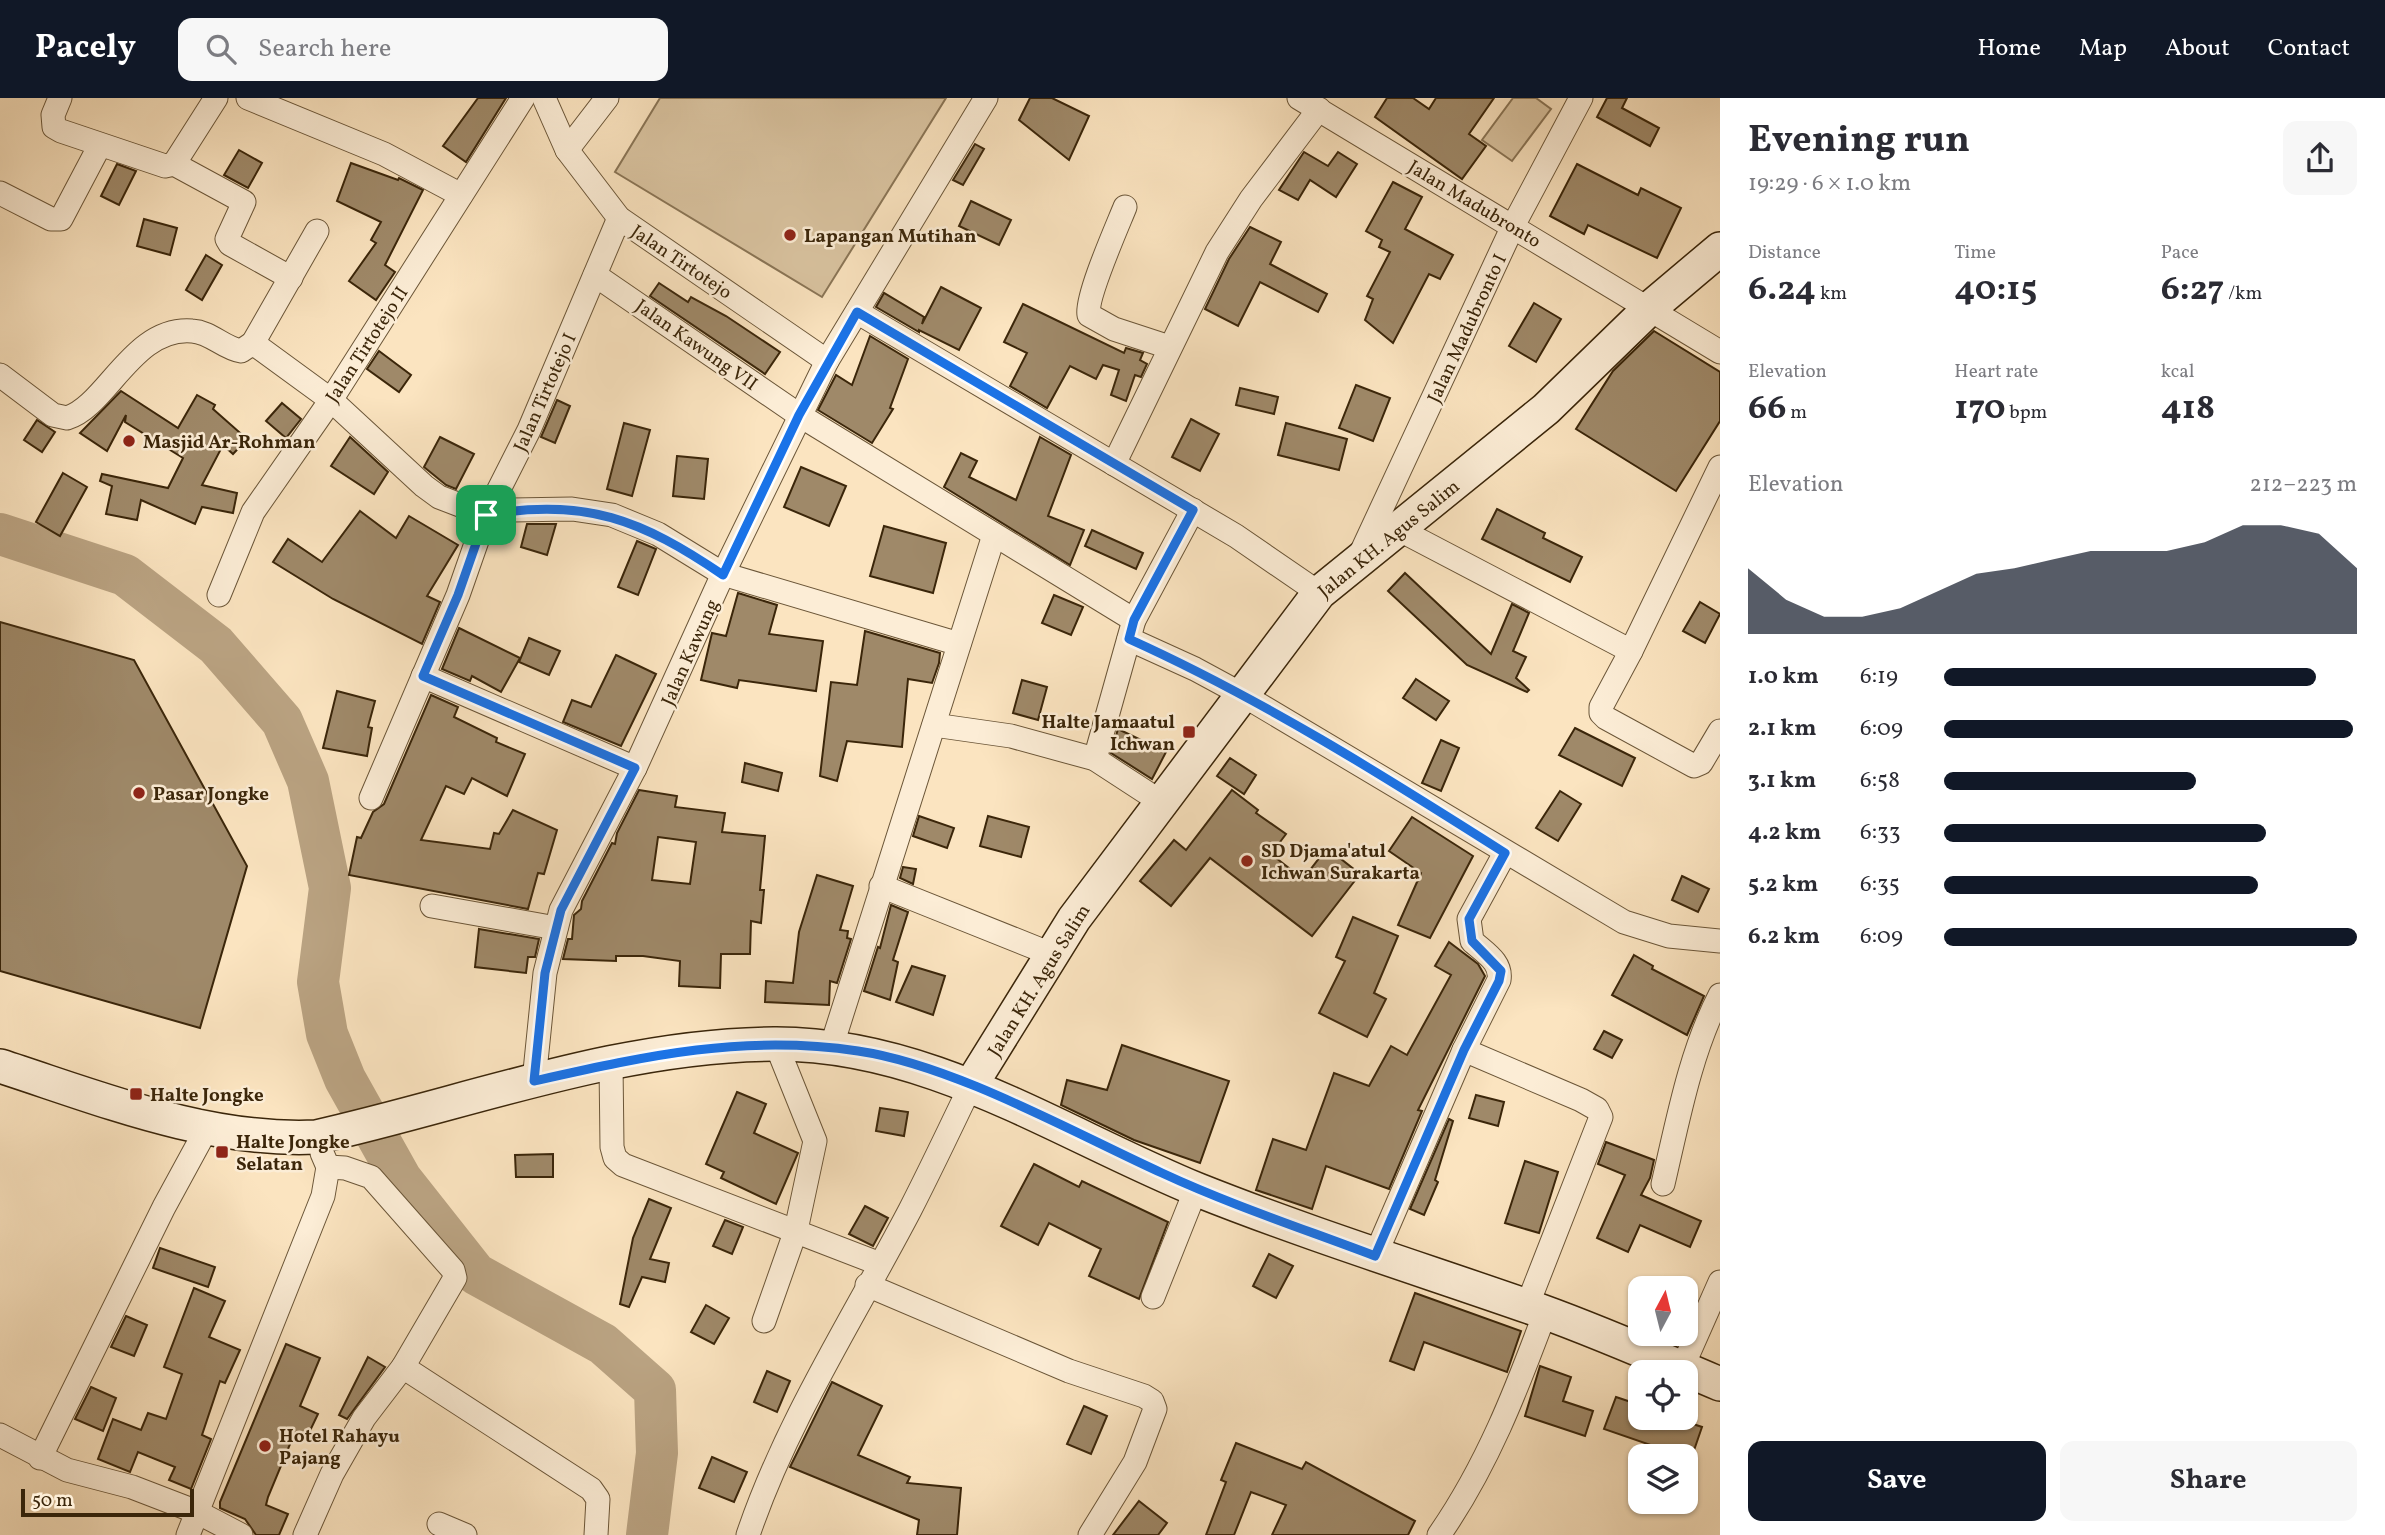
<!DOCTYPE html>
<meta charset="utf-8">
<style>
body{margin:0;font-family:Vollkorn,serif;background:#f7f7f7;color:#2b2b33;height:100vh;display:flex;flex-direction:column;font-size:26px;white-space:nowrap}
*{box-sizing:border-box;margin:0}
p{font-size:23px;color:#7c7c81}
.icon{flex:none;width:38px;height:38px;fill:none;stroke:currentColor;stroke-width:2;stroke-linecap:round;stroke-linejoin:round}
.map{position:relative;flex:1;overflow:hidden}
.panel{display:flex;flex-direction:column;background:#fff;width:665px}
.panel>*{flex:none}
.needle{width:46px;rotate:7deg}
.fabs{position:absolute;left:1628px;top:1178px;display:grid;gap:14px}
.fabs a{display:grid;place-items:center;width:70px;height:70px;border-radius:14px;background:#fff;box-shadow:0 2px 5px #0004;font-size:35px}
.scale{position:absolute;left:21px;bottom:18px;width:173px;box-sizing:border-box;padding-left:7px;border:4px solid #3b260a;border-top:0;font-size:19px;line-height:24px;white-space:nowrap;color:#3b260a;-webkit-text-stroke:5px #fcedd6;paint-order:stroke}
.pin{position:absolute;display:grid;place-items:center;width:60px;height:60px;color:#fff;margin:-30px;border-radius:14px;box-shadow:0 4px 10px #0006}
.round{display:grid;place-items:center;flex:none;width:74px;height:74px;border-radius:14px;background:#f7f7f7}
.head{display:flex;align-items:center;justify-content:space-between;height:119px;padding:0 28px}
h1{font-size:38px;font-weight:700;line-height:52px}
.stats{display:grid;grid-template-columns:repeat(3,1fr);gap:10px;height:119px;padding:7px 28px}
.stats div{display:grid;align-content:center}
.stats b{font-size:35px;font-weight:700}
.stats small{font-size:19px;font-weight:400}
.stats p{font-size:19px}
.chart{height:196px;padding:14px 28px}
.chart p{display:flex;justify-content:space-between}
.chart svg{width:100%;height:126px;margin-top:7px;fill:#111827;opacity:.7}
.primary-button{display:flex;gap:14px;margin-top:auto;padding:14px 28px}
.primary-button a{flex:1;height:80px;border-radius:14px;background:#111827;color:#fff;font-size:28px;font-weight:700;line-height:80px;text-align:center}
.primary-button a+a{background:#f7f7f7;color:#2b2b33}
ul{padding:0 28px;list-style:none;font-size:23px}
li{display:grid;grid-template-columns:112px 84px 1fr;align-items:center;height:52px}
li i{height:18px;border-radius:9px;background:#111827}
header{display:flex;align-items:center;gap:42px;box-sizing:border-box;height:98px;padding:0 35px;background:#111827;color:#fff}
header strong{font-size:33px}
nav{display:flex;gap:38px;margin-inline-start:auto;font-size:24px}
.search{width:490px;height:63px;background:#f7f7f7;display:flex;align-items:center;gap:18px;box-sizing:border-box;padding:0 24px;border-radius:14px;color:#7c7c81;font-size:26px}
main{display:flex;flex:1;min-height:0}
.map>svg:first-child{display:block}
</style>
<header>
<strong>Pacely</strong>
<div class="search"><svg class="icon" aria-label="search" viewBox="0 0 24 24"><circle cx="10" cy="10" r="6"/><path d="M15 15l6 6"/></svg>Search here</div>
<nav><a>Home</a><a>Map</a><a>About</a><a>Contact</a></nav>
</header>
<main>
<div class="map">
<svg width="1720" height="1437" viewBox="0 0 1720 1437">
<rect width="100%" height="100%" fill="#fbe4c0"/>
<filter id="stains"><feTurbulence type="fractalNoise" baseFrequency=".00286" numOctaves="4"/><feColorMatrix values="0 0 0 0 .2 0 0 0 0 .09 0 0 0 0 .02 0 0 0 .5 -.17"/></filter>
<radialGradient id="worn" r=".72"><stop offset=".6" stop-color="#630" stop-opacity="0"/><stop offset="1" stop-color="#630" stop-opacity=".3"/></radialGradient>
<!-- grass -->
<g fill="#dac4a1" stroke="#8a7556" stroke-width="2">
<polygon points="660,0 946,0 822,199 615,74"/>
<polygon points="1513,0 1536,0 1551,11 1512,63 1482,42"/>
</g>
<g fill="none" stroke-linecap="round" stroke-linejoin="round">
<!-- river -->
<polyline stroke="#baa382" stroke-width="42" points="0,436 125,477 216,547 282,623 308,683 330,790 318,884 327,936 345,981 401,1081 476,1176 603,1246 655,1292 657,1355 647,1437"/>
</g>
<!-- building -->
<g fill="#9f8969" stroke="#3b260a" stroke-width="2" fill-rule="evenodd">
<polygon points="478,0 506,0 466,64 443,48"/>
<polygon points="1030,0 1052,0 1089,18 1069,62 1019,22"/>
<polygon points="1387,0 1413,0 1429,11 1436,0 1494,0 1469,36 1486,48 1462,81 1375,19"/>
<polygon points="1607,0 1627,0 1622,10 1659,30 1650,48 1597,19"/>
<polygon points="975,46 984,51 963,87 953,82"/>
<polygon points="239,52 262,65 248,90 224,77"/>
<polygon points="1304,54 1328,68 1338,54 1357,66 1336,99 1310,82 1298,102 1279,92"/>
<polygon points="351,65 398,82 399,80 423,92 385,167 395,174 376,202 349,183 376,145 371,142 381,124 337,103"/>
<polygon points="117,66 136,73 119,107 101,98"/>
<polygon points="1577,66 1638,97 1641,90 1681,110 1657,160 1588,127 1584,136 1550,118"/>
<polygon points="1393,84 1422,99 1405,131 1453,157 1440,181 1429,176 1393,245 1365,222 1373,201 1367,198 1390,154 1379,149 1382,142 1366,133"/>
<polygon points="971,103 1011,122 999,147 959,128"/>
<polygon points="144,121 177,130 170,157 137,148"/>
<polygon points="1250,129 1281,144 1270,166 1327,196 1318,214 1260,184 1238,228 1205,211 1229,161"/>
<polygon points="206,157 222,167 202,202 186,192"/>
<polygon points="659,185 688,204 691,199 726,218 780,254 765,276 650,198"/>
<polygon points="941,189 981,210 959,252 919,232 919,234 876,209 884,195 924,219 922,226"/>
<polygon points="1534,205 1561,221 1536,264 1509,248"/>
<polygon points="1023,206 1124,255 1126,250 1143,255 1140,262 1147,266 1141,279 1135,277 1126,303 1111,297 1119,272 1103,267 1096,281 1070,268 1047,310 1010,288 1027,255 1004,244"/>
<polygon points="1654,233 1720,274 1720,323 1676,393 1576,331 1613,273"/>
<polygon points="870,238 908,261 890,310 893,311 872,345 818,312 836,277 852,287"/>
<polygon points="379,253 411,277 399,294 367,271"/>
<polygon points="1356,287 1390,300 1373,343 1339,330"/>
<polygon points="1240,290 1278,299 1274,316 1236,307"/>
<polygon points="121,293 178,330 197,297 215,307 213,311 247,341 233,356 223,347 202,387 237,395 233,415 202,409 195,426 141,402 137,422 106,416 112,388 100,383 102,376 168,390 183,360 125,324 126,317 107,353 80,335"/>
<polygon points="557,302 570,308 555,345 541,339"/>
<polygon points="282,305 301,321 286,340 266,323"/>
<polygon points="1191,321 1219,336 1200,373 1172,359"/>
<polygon points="37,322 55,334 42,354 24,342"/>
<polygon points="624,325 650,332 632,398 607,391"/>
<polygon points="1286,325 1347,341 1339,372 1278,357"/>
<polygon points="350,339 388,374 374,396 331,368"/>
<polygon points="440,339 474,356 456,391 446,387 424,369"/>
<polygon points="1040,339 1071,357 1048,418 1084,432 1070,467 944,389 961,355 977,363 969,379 1016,402"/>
<polygon points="677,358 708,361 704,401 673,398"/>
<polygon points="801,369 846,388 829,428 784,409"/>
<polygon points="63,375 87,389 60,438 36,424"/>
<polygon points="1497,411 1545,435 1543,440 1582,459 1570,484 1482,441"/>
<polygon points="360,413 396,440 409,418 458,447 427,498 440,504 422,546 333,501 273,464 288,441 322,464"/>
<polygon points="527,426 556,426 547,457 521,449"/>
<polygon points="884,428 946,445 933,495 870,478"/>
<polygon points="1092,432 1143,455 1136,471 1085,448"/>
<polygon points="637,443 656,451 638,497 618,489"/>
<polygon points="1405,475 1491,556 1512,506 1529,515 1513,553 1526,559 1516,580 1529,592 1527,594 1467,567 1388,493"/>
<polygon points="738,495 777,507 769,536 823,543 816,593 739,582 737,590 701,582 712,535 726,538"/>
<polygon points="1054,497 1083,509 1071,537 1042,525"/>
<polygon points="1700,504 1720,516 1705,545 1683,533"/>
<polygon points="0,524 134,562 247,768 200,930 0,873"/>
<polygon points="459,530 520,560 501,594 472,578 470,583 442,571"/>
<polygon points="865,533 940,555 939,565 932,585 908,581 902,649 847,643 837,683 820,678 831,584 857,587"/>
<polygon points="529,540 560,553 549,577 519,564"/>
<polygon points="616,557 656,576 621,648 563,624 572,602 591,609"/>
<polygon points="1416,581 1449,603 1436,622 1403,600"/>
<polygon points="1022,582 1047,589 1038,622 1013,615"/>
<polygon points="337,593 375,603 368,629 372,630 367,658 323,650"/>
<polygon points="431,597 458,609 454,619 497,640 496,644 525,656 507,698 472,680 464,696 446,688 421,742 490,751 494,735 499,736 513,712 557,732 544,776 538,775 528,811 349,777 357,739 361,740 373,714 384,706"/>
<polygon points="1575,630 1635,660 1622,688 1559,657"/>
<polygon points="1118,631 1166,654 1152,681 1111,655"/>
<polygon points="1441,642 1459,650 1441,693 1422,685"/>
<polygon points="1230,660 1256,677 1244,696 1217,678"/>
<polygon points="745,665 782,675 778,693 742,684"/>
<path d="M639,692L677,698L675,709L725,715L722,734L765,738L760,792H764L761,825L751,823L750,856H721L720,890L679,888L680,863L643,858H616V863L563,861L568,841H572L574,817L581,811L582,803L612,745L615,746L617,735ZM658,739L696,744L690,786L652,782Z"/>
<polygon points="1232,692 1258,712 1256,715 1286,736 1271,756 1303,781 1327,750 1360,776 1312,838 1210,760 1171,808 1140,783 1174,742 1186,752"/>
<polygon points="1560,693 1581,706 1558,743 1536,730"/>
<polygon points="919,718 954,730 947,750 913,738"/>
<polygon points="988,718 1029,729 1021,759 980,748"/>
<polygon points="1412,719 1473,758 1430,840 1398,827 1421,775 1389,753"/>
<polygon points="903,769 916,771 913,786 900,780"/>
<polygon points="817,777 853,788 840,832 848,833 847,840 851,841 837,885 830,883 829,907 765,904 766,883 793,885 799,834"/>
<polygon points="1682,778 1709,791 1698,814 1672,802"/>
<polygon points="891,807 908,814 893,862 898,864 890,902 864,893 878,849 880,850"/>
<polygon points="1353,819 1398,838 1374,895 1386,901 1367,939 1319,915 1345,863 1336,859"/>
<polygon points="479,831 539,841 535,859 528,859 526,875 475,869"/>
<polygon points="1449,844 1478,866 1485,878 1418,1012 1422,1013 1389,1091 1326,1068 1312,1111 1256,1092 1273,1041 1306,1052 1334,975 1369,988 1391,948 1407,957 1451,877 1435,868"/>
<polygon points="1634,857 1653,868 1652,871 1704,898 1687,937 1612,897"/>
<polygon points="912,868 945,878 933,917 896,904"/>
<polygon points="1604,933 1622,942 1612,960 1594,951"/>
<polygon points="1122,947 1229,983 1200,1065 1134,1042 1061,1007 1067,982 1107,992"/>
<polygon points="737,994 766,1006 754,1035 798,1055 776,1106 721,1080 724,1074 706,1066"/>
<polygon points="1476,997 1504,1004 1498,1028 1469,1020"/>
<polygon points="880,1010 908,1014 904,1038 876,1033"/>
<polygon points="1449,1021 1453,1023 1435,1082 1438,1084 1424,1117 1410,1111"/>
<polygon points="1606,1044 1654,1062 1650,1080 1641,1097 1701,1123 1690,1149 1640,1127 1628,1154 1597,1140 1625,1077 1598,1066"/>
<polygon points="553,1056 553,1079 516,1079 515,1057"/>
<polygon points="1525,1063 1558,1074 1539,1135 1505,1125"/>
<polygon points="1034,1066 1079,1089 1082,1083 1168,1124 1139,1201 1089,1178 1101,1151 1049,1125 1038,1147 1001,1128"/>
<polygon points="649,1101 671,1110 650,1161 669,1165 665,1184 642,1179 629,1209 620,1206 633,1140"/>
<polygon points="865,1108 888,1120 873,1148 849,1136"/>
<polygon points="725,1122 743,1129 732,1156 713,1148"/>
<polygon points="160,1150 215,1169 208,1189 153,1170"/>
<polygon points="1269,1156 1293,1168 1276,1200 1253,1188"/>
<polygon points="194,1190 225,1203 209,1239 240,1252 225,1285 220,1283 202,1337 211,1341 191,1391 169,1382 175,1369 138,1354 130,1374 98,1361 113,1321 141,1332 148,1315 166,1321 182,1276 164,1269"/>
<polygon points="1415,1195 1521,1233 1507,1274 1424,1244 1414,1272 1390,1263"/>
<polygon points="706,1207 729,1220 714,1246 691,1234"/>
<polygon points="126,1218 147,1227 134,1258 111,1249"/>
<polygon points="286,1246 320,1260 300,1308 318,1316 307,1339 295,1334 268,1399 266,1407 288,1416 279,1437 256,1437 245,1421 220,1410 220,1404"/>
<polygon points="368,1259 385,1269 347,1321 339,1317"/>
<polygon points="1540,1268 1571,1279 1563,1303 1593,1313 1585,1338 1525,1318"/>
<polygon points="767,1273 790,1283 777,1314 754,1304"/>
<polygon points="832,1284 882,1308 858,1357 910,1379 907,1385 961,1390 957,1437 917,1437 919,1422 790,1369"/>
<polygon points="91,1289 116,1300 103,1333 75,1321"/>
<polygon points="1616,1299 1640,1307 1640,1320 1675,1320 1702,1329 1691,1361 1604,1331"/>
<polygon points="1084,1308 1107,1318 1091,1356 1067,1346"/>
<polygon points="1236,1345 1302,1371 1306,1364 1415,1423 1408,1437 1272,1437 1286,1407 1251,1394 1234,1437 1206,1437 1226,1384 1221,1382"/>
<polygon points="712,1359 747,1374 734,1404 699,1390"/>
<polygon points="1139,1403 1167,1425 1158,1437 1113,1437"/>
</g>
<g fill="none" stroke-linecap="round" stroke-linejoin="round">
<defs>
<g id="minor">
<polyline points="60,0 53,17 54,29 61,33 165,68 174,66 244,104 227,141 230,146 291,180"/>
<polyline points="248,0 384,56 461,97"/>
<polyline points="544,0 567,52 619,120 827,263"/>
<polyline points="1299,0 1720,254"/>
<polyline points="567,52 607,0"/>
<polyline points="174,66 216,0"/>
<polyline points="0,95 51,121 61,121 100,47"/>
<path d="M1125,109C1117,129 1085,201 1089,217L1114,231L1169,249"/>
<polyline points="595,177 799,317 1134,522"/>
<polyline points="857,214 1236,438 1319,495"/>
<polyline points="253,245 317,133"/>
<path d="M0,277L53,317L67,320C107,308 133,228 192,233C211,234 223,250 241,253L253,245L331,302L424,388L439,399L486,417"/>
<polyline points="1114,366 1217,154 1251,101 1319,11"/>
<polyline points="486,417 512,412 572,411 612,417 658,436 723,476 959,546"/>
<polyline points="1398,431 1631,553 1720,369"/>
<polyline points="1360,457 1513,128 1581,0"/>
<polyline points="219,497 253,414 331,302 523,0"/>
<polyline points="1129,541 1195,571 1243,597 1624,824 1669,838 1720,843"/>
<polyline points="1631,553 1601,609 1601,615 1606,620 1694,668 1701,665 1720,633"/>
<polyline points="423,578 635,670"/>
<polyline points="934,627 1011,638 1095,661 1161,704"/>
<polyline points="1095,661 1134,522 1193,412"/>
<polyline points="371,700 458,497 486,417 529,332 619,120"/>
<polyline points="881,788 1051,856"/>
<polyline points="432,808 556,830"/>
<polyline points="831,950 994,437"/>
<polyline points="1464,952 1581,1002 1597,1011 1601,1019 1527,1208"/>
<polyline points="611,966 612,1049 615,1060 623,1067 880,1166"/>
<polyline points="534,983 545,875 561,812 635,670 723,476 827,263 986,0"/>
<path d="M1663,1086C1678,1022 1690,955 1720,897"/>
<path d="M1375,1158L1464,952L1499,882C1502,864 1485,855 1472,843L1469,821L1505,755"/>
<polyline points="867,1187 1069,1273 1144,1298 1152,1303 1155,1311 1135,1364 1090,1437"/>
<polyline points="1153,1199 1196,1091"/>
<polyline points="764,1223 796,1132 815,1043 776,946"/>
<polyline points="403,1269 591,1391 598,1401 596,1437"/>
<polyline points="1682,1270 1720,1184"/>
<polyline points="0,1337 67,1372 132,1389 197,1414 241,1437"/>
<polyline points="40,1360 164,1109 207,1030"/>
<polyline points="439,1426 465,1437"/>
<polyline points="188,1437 323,1098 328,1069 322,1055"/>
<polyline points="305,1437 332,1376 364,1320 403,1269 455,1180 453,1172 371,1079 345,1070 328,1069"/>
<path d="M748,1437C787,1322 854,1219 910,1112C931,1071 951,1029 971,987"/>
<path d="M1439,1437C1487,1368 1516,1293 1545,1215"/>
</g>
<g id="secondary">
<path d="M0,968C102,1001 207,1044 316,1039C468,1005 616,947 774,946C929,945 1059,1035 1198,1092C1311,1137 1427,1173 1541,1213C1602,1235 1661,1261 1720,1286"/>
<polyline points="971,987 1074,821 1319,495 1546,311 1650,210 1720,151"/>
</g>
</defs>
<!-- minor casing -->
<use href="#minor" stroke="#6b5638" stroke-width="25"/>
<!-- secondary casing -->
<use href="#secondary" stroke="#3b260a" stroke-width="36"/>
<!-- minor -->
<use href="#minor" stroke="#fcedd6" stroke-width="23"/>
<!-- secondary -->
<use href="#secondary" stroke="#fcedd6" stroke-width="33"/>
</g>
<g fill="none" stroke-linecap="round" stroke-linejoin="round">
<defs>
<path id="route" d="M857,214L1193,412L1134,522L1129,541C1260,600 1384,678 1505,755L1469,821L1472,843L1501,873L1499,883L1464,952L1375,1158C1304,1131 1231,1107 1162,1075C1074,1035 954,967 858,953C742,936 646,958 534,983L545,875L561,812L635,670L423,578L458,497L486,417C585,399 642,422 723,477L799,317Z"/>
</defs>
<!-- route casing -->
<use href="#route" stroke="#fff" stroke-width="14"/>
<!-- route -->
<use href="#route" stroke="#1a73e8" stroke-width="9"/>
</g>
<!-- markers -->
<g fill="#8f2418" stroke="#fcedd6" stroke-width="2.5">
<circle cx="790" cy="137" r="7"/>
<circle cx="129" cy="343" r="7"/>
<rect x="1182" y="627" width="14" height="14" rx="3.5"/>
<circle cx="139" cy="695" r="7"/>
<circle cx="1247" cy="763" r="7"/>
<rect x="129" y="989" width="14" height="14" rx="3.5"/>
<rect x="215" y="1047" width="14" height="14" rx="3.5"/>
<circle cx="265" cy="1348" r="7"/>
</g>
<g text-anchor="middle" stroke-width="5" stroke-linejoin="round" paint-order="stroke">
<!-- street labels -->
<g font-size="19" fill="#3b260a" stroke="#fcedd6">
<text transform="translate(1475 105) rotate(31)" y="7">Jalan Madubronto</text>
<text transform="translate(682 163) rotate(34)" y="7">Jalan Tirtotejo</text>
<text transform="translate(1466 230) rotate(-65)" y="7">Jalan Madubronto I</text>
<text transform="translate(366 246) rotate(-57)" y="7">Jalan Tirtotejo II</text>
<text transform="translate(697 246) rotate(35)" y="7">Jalan Kawung VII</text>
<text transform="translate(544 294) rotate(-66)" y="7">Jalan Tirtotejo I</text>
<text transform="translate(1388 440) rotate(-39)" y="7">Jalan KH. Agus Salim</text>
<text transform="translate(689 554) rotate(-66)" y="7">Jalan Kawung</text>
<text transform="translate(1038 882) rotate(-58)" y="7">Jalan KH. Agus Salim</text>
</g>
<!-- poi labels -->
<g font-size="19" font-weight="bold" fill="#3b260a" stroke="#fcedd6" text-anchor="start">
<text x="804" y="144">Lapangan Mutihan</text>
<text x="143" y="350">Masjid Ar-Rohman</text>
<text x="1175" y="630" text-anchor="end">Halte Jamaatul<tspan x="1175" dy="22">Ichwan</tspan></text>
<text x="153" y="702">Pasar Jongke</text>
<text x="1261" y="759">SD Djama'atul<tspan x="1261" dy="22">Ichwan Surakarta</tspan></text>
<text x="150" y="1003">Halte Jongke</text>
<text x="236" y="1050">Halte Jongke<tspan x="236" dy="22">Selatan</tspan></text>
<text x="279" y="1344">Hotel Rahayu<tspan x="279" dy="22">Pajang</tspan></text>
</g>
</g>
<rect width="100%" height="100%" filter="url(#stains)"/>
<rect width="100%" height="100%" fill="url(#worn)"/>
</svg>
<div class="fabs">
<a><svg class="needle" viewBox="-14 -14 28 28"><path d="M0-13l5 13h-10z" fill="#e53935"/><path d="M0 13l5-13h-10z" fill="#7c7c81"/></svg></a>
<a><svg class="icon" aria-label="locate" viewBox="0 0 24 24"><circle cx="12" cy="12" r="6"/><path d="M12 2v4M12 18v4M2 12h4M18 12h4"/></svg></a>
<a><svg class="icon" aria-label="layers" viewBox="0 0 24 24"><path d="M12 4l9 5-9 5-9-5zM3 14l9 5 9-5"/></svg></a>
</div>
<div class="scale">50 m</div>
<div class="pin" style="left:486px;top:417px;background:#1e9e55"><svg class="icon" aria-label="arrive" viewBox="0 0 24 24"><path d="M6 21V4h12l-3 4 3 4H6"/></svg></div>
</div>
<section class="panel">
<div class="head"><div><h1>Evening run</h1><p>19:29 · 6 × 1.0 km</p></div><a class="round"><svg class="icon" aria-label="share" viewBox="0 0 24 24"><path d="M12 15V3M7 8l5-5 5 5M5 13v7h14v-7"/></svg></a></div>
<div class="stats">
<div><p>Distance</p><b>6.24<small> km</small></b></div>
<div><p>Time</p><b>40:15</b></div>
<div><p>Pace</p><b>6:27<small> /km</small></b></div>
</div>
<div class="stats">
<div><p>Elevation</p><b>66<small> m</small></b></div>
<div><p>Heart rate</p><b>170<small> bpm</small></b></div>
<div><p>kcal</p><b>418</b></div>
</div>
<div class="chart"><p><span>Elevation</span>212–223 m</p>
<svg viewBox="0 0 160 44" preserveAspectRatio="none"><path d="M0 44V21L10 32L20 38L30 38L40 35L50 29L60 23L70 21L80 18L90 15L100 15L110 15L120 12L130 6L140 6L150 9L160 21V44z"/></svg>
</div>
<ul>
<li><b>1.0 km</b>6:19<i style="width:90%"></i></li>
<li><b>2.1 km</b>6:09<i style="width:99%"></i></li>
<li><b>3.1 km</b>6:58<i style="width:61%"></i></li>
<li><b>4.2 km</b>6:33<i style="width:78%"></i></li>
<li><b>5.2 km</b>6:35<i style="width:76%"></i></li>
<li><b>6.2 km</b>6:09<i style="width:100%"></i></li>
</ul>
<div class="primary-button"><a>Save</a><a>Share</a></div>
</section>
</main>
